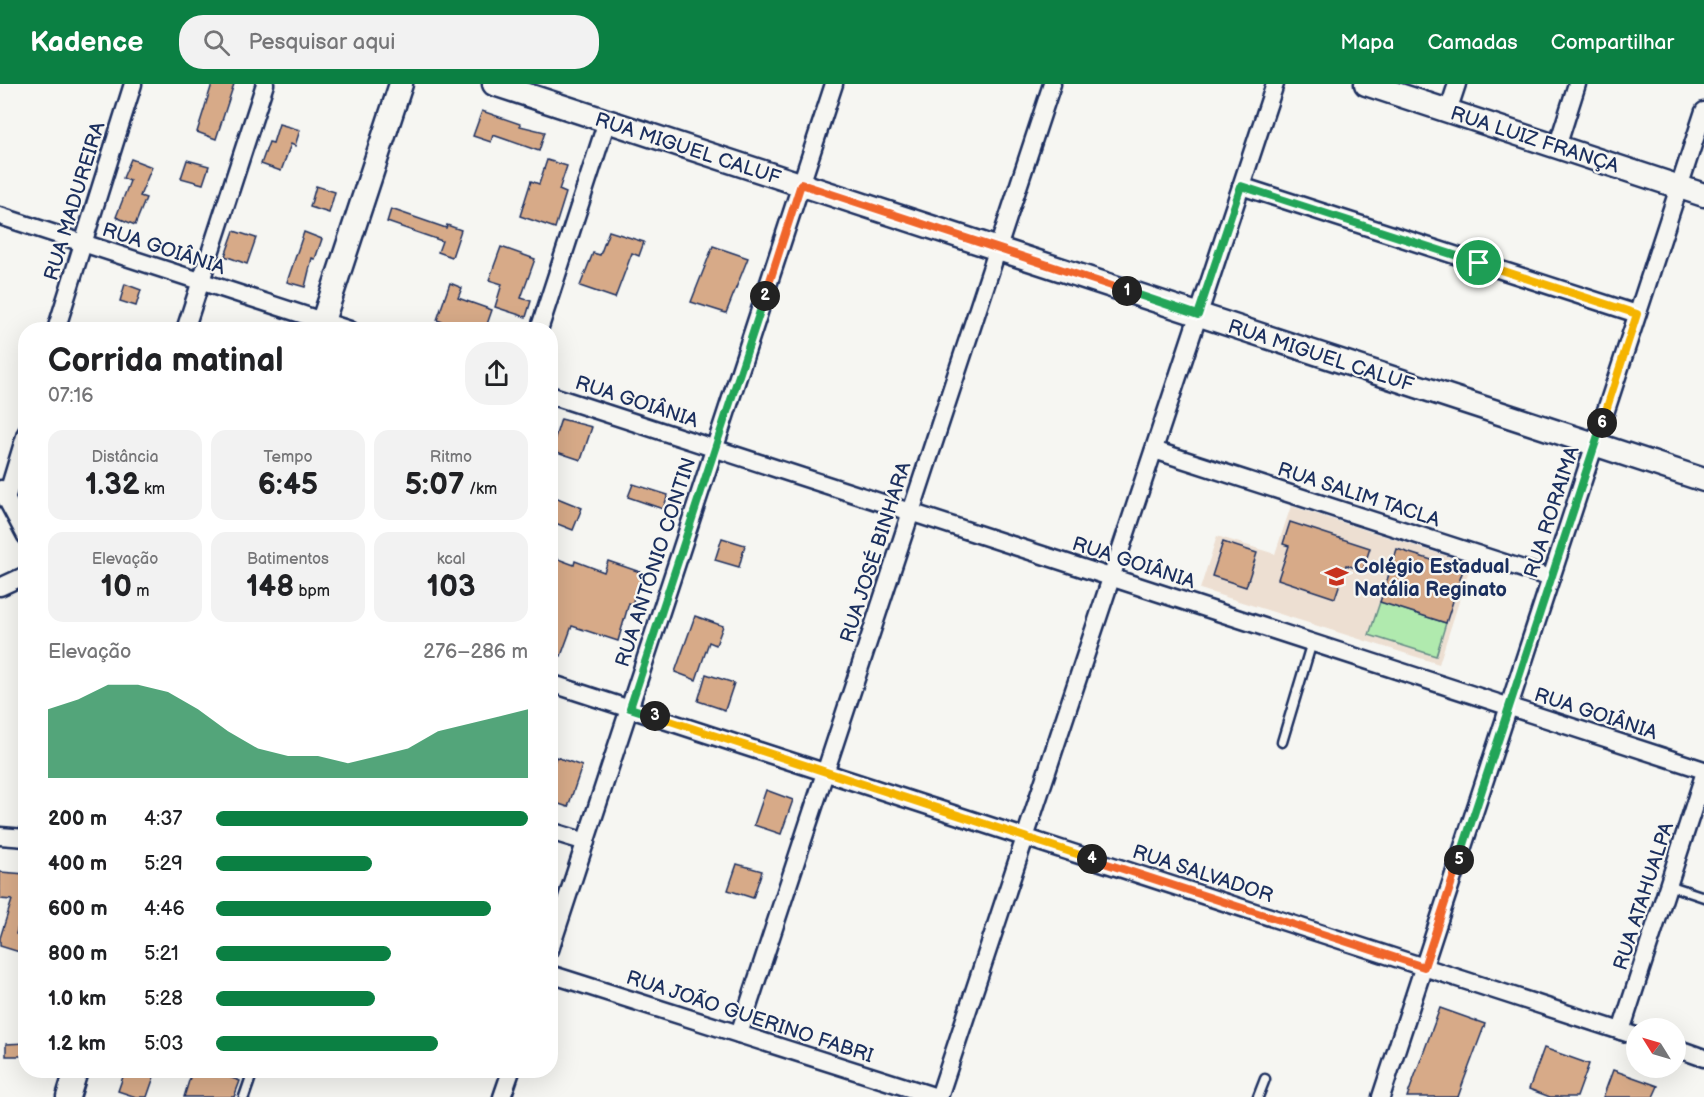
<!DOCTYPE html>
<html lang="pt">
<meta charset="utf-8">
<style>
body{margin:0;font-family:"Balsamiq Sans",sans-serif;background:#f2f2f2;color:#202124;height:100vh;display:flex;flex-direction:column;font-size:22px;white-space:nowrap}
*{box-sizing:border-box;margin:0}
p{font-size:20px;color:#757577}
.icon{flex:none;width:33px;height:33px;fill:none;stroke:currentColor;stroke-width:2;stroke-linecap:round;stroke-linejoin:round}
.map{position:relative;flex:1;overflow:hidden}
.sheet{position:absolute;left:18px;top:238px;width:540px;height:756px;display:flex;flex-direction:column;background:#fff;border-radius:24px;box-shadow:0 6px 24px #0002}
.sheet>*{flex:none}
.needle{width:39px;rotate:307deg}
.fabs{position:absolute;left:1626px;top:934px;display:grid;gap:12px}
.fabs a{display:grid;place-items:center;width:60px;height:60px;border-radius:50%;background:#fff;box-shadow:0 6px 24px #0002;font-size:30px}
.pin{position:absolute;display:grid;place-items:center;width:51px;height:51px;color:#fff;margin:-26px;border:3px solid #fff;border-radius:50%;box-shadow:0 2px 6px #0007}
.km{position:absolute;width:30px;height:30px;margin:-15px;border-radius:50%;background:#222;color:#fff;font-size:16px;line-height:30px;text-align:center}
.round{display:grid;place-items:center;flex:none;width:63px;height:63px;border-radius:24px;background:#f2f2f2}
.summary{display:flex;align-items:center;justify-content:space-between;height:102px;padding:0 30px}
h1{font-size:33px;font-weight:700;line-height:45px}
.figures{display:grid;grid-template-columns:repeat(3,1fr);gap:9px;height:102px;padding:6px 30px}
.figures div{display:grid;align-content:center;border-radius:15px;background:#f2f2f2;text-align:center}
.figures b{font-size:30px;font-weight:700}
.figures small{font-size:16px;font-weight:400}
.figures p{font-size:16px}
.chart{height:168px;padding:12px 30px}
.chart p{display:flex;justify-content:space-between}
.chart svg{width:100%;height:108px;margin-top:6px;fill:#0b8043;opacity:.7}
ul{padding:0 30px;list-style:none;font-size:20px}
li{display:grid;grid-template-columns:96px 72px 1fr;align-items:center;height:45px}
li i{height:15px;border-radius:8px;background:#0b8043}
header{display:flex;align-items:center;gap:36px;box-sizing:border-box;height:84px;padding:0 30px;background:#0b8043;color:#fff}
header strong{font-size:28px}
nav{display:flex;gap:33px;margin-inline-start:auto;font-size:21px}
.search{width:420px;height:54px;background:#f2f2f2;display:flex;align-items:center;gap:15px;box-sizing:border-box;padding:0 21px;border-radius:24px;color:#757577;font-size:22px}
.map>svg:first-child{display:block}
</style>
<header>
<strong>Kadence</strong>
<div class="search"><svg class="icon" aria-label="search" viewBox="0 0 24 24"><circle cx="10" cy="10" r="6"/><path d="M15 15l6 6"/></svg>Pesquisar aqui</div>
<nav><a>Mapa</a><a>Camadas</a><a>Compartilhar</a></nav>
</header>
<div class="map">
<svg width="1704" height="1013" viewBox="0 0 1704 1013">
<rect width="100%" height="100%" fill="#f6f6f2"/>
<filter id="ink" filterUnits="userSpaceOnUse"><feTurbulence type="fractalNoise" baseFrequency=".0167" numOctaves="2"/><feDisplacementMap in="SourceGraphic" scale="12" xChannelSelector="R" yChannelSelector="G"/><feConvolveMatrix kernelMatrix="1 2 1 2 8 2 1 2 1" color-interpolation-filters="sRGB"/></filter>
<g filter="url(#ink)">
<!-- built -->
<polygon fill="#eddfd2" points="1291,422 1471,480 1439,580 1200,505 1217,452 1275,470"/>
<!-- green -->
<polygon fill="#b0eaae" stroke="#668c86" stroke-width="1.5" points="1380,518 1446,539 1436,572 1369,551"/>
<!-- building -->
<g fill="#d7aa88" stroke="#1b2f5e" stroke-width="1.5">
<polygon points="212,0 234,0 216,55 197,48"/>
<polygon points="482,27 520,40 520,42 545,48 539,67 493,51 491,58 473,52"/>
<polygon points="279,40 300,46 295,62 291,60 281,87 261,80 269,58 273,59"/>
<polygon points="131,75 152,83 140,112 146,114 135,141 116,133 130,97 123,94"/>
<polygon points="187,76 209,82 203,100 181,94"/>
<polygon points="547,76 567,82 559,106 566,109 555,144 520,132 531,97 539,100"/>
<polygon points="316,102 335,108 329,129 310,123"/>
<polygon points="391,125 446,144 447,141 461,146 452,173 438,168 442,157 387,138"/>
<polygon points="234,147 256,154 247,180 225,172"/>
<polygon points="609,147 644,158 639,172 632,169 615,214 580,202 593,169 600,171"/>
<polygon points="304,148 322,155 315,175 312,174 305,203 287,198"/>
<polygon points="713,162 748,174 726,229 691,218"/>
<polygon points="501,163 535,175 521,214 531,217 526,233 495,223 502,200 489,196"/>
<polygon points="450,199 462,204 458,214 492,226 485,246 464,246 437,236"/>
<polygon points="125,200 141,206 136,222 120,217"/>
<polygon points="561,335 592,343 581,376 551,366"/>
<polygon points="633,400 668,411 663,425 628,413"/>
<polygon points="550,411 582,424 573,446 550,437"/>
<polygon points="1290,438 1370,464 1363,486 1346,481 1335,514 1278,495 1289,462 1283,460"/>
<polygon points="722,454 745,461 739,483 715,476"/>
<polygon points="1223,458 1257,469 1246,503 1212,492"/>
<polygon points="1397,465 1463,486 1446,539 1380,518"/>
<polygon points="550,472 574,481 575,477 604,488 608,477 643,489 632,520 629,519 618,557 572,542 561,572 550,568"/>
<polygon points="695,532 723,542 716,561 709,558 696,596 675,588"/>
<polygon points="706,590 734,599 725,626 698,617"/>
<polygon points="556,673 582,682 568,723 550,717 550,690"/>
<polygon points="766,706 793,716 781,750 754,741"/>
<polygon points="737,780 762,787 753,814 728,806"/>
<polygon points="0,788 26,790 26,827 22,827 16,850 26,853 26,870 0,862 0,854 12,816 0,815"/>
<polygon points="1440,924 1485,940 1464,996 1458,1013 1407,1013"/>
<polygon points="26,959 26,972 6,972 6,960"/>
<polygon points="1544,964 1589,980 1577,1013 1550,1013 1529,1005"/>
<polygon points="1613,986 1658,1002 1653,1013 1603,1013"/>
<polygon points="125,987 156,987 147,1013 136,1013 118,1007"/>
<polygon points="192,987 212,987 240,997 234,1013 184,1013"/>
</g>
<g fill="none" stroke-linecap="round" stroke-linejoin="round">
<defs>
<g id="lane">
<polyline points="1282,658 1312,558"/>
<polyline points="1668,801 1704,813"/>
<polyline points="244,1013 253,987"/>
<polyline points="1258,1013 1265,995"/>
</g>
<g id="street">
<polyline points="1448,27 1457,0"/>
<polyline points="1557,63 1577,0"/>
<polyline points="1241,102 1637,230"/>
<polyline points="0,132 350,246"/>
<polyline points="56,246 133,0"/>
<polyline points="185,246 265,0"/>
<polyline points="539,246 607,37"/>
<polyline points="550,311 1704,686"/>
<polyline points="1154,366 1551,494"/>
<polyline points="1,405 26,452"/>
<polyline points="6,415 26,349"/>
<polyline points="0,503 26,491"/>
<polyline points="550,599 1636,952"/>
<polyline points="550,747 586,758"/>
<polyline points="0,752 26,754"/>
<polyline points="550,866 834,0"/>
<polyline points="550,890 937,1013"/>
<polyline points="1621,947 1704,691"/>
<polyline points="739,950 1052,0"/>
<polyline points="1676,964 1704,974"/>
<polyline points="502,1013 511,987"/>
<polyline points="939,1013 1275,0"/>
<polyline points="1381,1013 1704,27"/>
</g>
<g id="secondary">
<polyline points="494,0 1704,396"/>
<polyline points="1366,0 1704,111"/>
<polyline points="320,246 401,0"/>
<polyline points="68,1013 76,987"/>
</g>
</defs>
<!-- lane casing -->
<use href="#lane" stroke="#1b2f5e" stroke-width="13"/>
<!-- street casing -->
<use href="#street" stroke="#1b2f5e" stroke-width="21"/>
<!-- secondary casing -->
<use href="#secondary" stroke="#1b2f5e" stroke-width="27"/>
<!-- lane -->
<use href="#lane" stroke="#f6f6f2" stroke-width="8"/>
<!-- street -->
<use href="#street" stroke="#f6f6f2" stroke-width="16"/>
<!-- secondary -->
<use href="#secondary" stroke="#f6f6f2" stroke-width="22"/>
</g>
</g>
<g fill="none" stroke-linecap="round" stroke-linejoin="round" filter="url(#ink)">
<defs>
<polyline id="split-1" points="1127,207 1198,231 1241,102 1479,179"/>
<polyline id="split-2" points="765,212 801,100 1127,207"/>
<polyline id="split-3" points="655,632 630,624 765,212"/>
<polyline id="split-4" points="655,632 1092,775"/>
<polyline id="split-5" points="1092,775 1424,883 1459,776"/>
<polyline id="split-6" points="1459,776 1602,339"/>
<polyline id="split-7" points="1479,179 1637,230 1602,339"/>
</defs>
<!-- split-1 casing -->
<use href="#split-1" stroke="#fff" stroke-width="12"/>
<!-- split-2 casing -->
<use href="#split-2" stroke="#fff" stroke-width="12"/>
<!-- split-3 casing -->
<use href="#split-3" stroke="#fff" stroke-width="12"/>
<!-- split-4 casing -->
<use href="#split-4" stroke="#fff" stroke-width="12"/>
<!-- split-5 casing -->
<use href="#split-5" stroke="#fff" stroke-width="12"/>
<!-- split-6 casing -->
<use href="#split-6" stroke="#fff" stroke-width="12"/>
<!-- split-7 casing -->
<use href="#split-7" stroke="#fff" stroke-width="12"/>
<!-- split-1 -->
<use href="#split-1" stroke="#22a559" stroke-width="8"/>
<!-- split-2 -->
<use href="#split-2" stroke="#f0652b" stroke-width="8"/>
<!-- split-3 -->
<use href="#split-3" stroke="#22a559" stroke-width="8"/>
<!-- split-4 -->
<use href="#split-4" stroke="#f5b400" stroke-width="8"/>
<!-- split-5 -->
<use href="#split-5" stroke="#f0652b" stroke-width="8"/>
<!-- split-6 -->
<use href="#split-6" stroke="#22a559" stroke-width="8"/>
<!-- split-7 -->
<use href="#split-7" stroke="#f5b400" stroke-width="8"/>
</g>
<!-- icons -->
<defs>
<symbol id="school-bare" viewBox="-9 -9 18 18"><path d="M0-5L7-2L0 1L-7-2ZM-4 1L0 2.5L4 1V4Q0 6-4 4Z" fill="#c8321e" stroke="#f6f6f2" stroke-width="2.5" paint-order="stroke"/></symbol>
</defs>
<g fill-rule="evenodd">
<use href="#school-bare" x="1320" y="476" width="33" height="33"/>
</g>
<g text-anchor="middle" stroke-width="4.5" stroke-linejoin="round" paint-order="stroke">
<!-- street labels -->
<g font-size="20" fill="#1b2f5e" stroke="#f6f6f2">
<text transform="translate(1535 55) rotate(18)" y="7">RUA LUIZ FRANÇA</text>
<text transform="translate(688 64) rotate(18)" y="7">RUA MIGUEL CALUF</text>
<text transform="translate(74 117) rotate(-73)" y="7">RUA MADUREIRA</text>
<text transform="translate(164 164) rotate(18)" y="7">RUA GOIÂNIA</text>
<text transform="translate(1321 271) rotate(18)" y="7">RUA MIGUEL CALUF</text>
<text transform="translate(637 317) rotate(18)" y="7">RUA GOIÂNIA</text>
<text transform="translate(1359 410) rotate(18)" y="7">RUA SALIM TACLA</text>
<text transform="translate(1551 428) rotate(-72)" y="7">RUA RORAIMA</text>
<text transform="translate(875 468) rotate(-72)" y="7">RUA JOSÉ BINHARA</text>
<text transform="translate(655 478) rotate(-72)" y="7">RUA ANTÔNIO CONTIN</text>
<text transform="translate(1134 478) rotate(18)" y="7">RUA GOIÂNIA</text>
<text transform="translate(1596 629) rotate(18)" y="7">RUA GOIÂNIA</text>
<text transform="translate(1203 789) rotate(18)" y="7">RUA SALVADOR</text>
<text transform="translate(1643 812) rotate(-72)" y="7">RUA ATAHUALPA</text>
<text transform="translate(750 932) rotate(18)" y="7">RUA JOÃO GUERINO FABRI</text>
</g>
<!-- poi labels -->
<g font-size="20" font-weight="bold" fill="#1b2f5e" stroke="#f6f6f2" text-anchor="start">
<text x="1354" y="489">Colégio Estadual<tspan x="1354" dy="23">Natália Reginato</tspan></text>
</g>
</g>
</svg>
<div class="fabs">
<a><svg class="needle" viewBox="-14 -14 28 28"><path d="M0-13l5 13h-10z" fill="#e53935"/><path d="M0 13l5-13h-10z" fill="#757577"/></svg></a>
</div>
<div class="pin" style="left:1479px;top:179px;background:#1e9e55"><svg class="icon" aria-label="arrive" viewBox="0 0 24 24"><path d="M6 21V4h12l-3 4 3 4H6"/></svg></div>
<b class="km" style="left:1127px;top:207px">1</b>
<b class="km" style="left:765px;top:212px">2</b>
<b class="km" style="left:655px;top:632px">3</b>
<b class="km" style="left:1092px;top:775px">4</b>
<b class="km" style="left:1459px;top:776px">5</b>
<b class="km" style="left:1602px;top:339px">6</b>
<section class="sheet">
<div class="summary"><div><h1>Corrida matinal</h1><p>07:16</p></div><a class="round"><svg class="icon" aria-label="share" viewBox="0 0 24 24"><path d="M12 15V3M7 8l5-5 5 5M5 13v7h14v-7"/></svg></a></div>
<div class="figures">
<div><p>Distância</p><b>1.32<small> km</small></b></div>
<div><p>Tempo</p><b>6:45</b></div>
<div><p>Ritmo</p><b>5:07<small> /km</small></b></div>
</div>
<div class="figures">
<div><p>Elevação</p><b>10<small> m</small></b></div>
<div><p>Batimentos</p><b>148<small> bpm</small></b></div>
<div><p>kcal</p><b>103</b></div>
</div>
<div class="chart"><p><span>Elevação</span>276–286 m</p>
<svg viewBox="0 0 160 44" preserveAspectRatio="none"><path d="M0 44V16L10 12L20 6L30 6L40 9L50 16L60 25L70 32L80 35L90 35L100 38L110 35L120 32L130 25L140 22L150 19L160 16V44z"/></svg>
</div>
<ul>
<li><b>200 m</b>4:37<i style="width:100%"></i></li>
<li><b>400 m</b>5:29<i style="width:50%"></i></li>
<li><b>600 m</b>4:46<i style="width:88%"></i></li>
<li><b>800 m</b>5:21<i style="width:56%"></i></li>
<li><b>1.0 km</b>5:28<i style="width:51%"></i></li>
<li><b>1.2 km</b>5:03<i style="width:71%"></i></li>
</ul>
</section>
</div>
